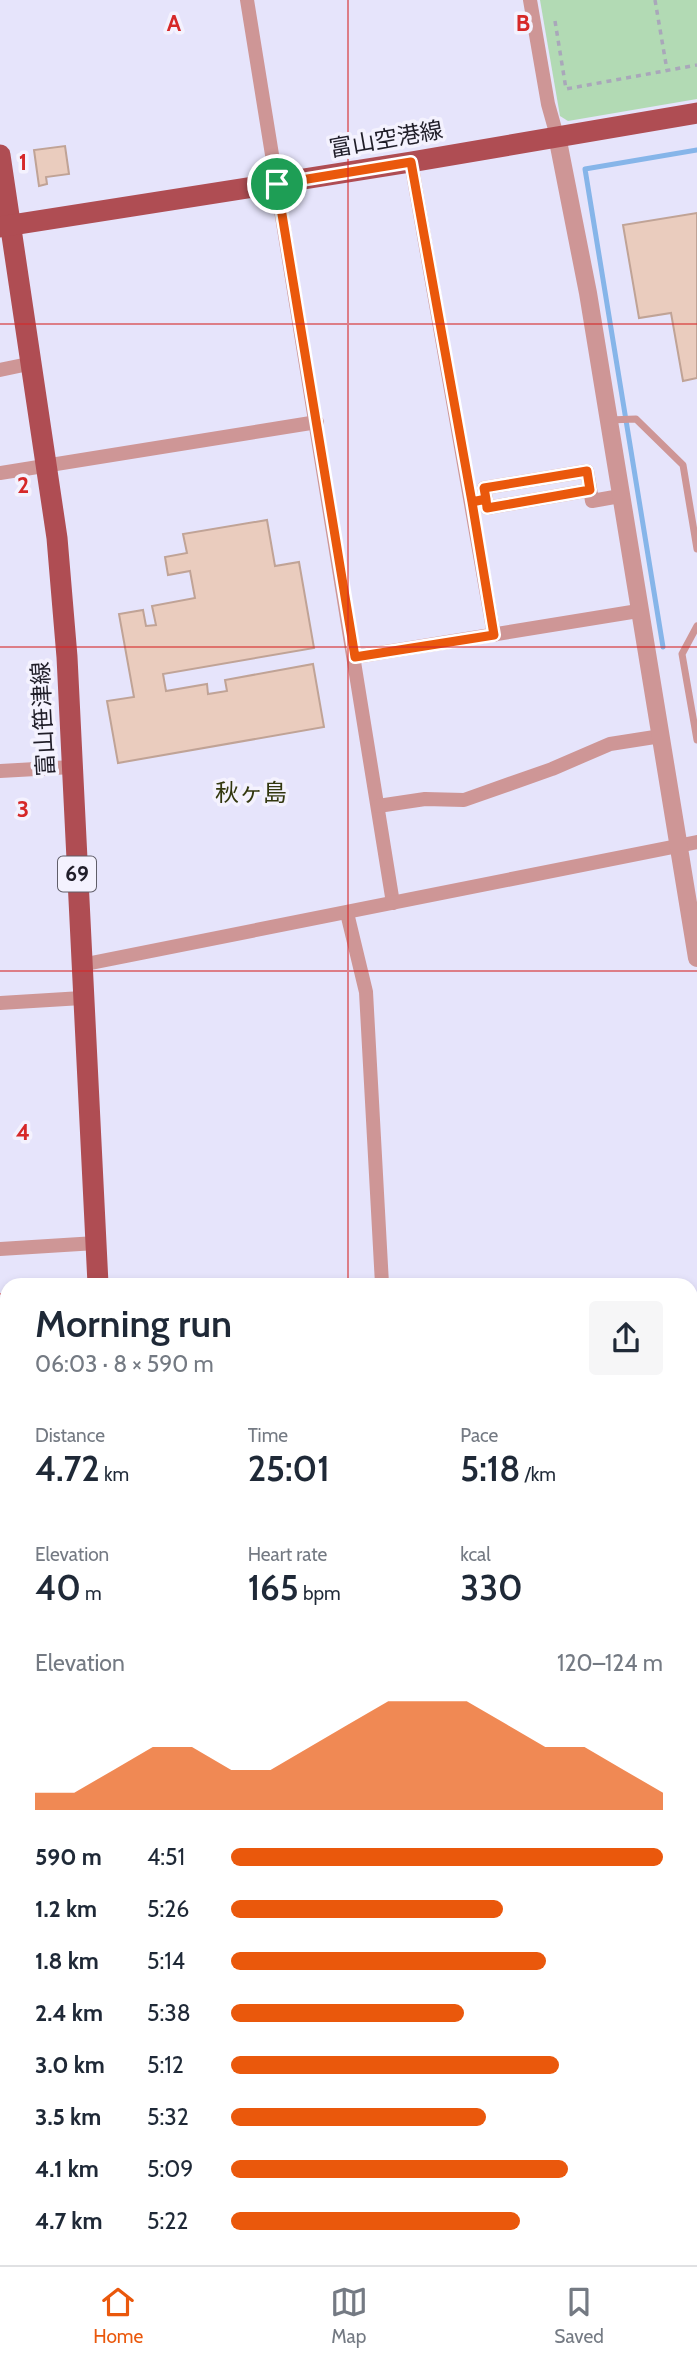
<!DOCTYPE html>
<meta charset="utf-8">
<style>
body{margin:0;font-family:Cabin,"Noto Sans JP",sans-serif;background:#f6f6f7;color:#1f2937;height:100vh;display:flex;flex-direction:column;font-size:26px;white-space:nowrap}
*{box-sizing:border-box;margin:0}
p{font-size:23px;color:#747a83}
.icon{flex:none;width:38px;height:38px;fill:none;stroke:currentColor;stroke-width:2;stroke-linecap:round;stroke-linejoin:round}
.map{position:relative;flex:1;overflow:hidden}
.drawer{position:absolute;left:0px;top:1278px;width:698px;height:989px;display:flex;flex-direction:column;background:#fff;border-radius:21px 21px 0 0;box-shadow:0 4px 10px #0003}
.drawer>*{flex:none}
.pin{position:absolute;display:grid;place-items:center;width:60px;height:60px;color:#fff;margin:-30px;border:4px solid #fff;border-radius:50%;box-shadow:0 2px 7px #0007}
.round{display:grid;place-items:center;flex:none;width:74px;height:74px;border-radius:7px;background:#f6f6f7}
.summary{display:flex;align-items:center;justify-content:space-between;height:119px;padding:0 35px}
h1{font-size:38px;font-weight:600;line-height:52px}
.stats{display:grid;grid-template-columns:repeat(3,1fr);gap:10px;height:119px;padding:7px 35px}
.stats div{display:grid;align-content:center}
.stats b{font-size:35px;font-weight:600}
.stats small{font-size:19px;font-weight:400}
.stats p{font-size:19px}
.chart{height:196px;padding:14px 35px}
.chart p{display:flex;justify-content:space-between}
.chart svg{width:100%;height:126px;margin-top:7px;fill:#ea580c;opacity:.7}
ul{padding:0 35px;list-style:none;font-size:23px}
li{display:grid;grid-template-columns:112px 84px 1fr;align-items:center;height:52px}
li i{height:18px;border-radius:9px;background:#ea580c}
.menu{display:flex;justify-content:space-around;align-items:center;height:98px;border-top:2px solid #e0e1e3;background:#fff;font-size:19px;color:#747a83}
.menu a{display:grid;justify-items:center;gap:4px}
.menu .on{color:#ea580c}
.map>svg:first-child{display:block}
</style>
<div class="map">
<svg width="697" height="2265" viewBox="0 0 697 2265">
<rect width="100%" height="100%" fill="#e6e4fb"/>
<!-- green -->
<polygon fill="#b2dab4" points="540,0 697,0 697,99 568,121 560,116"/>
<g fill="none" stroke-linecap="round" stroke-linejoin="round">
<!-- stream -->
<g stroke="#86b5e9" stroke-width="5">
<polyline points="663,647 585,169 697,150"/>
<polyline points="0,1423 7,1422"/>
<polyline points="298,2259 298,2265"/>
</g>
</g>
<!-- building -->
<g fill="#eaccbe" stroke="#c0a396" stroke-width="2">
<polygon points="65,146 69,174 46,177 47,184 39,186 34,150"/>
<polygon points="697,213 697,378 683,381 671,313 639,318 623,225"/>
<polygon points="267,520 275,566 299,562 314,648 163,674 166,691 207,684 208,694 227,691 225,680 313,664 324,727 118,763 107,701 134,697 119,614 143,610 146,626 156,625 152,606 195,598 190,571 168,575 165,557 187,553 183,534"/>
</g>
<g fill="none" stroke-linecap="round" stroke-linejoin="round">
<!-- path -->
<g stroke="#a9a7ba" stroke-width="3.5" stroke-dasharray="5 5" stroke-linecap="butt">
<polyline points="655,0 667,70"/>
<polyline points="555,21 566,89 697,65"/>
</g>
<!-- service -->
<g stroke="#ce9696" stroke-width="7">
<polyline points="609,420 636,419 683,465 697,549"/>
<polyline points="697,626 682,654 697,740"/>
</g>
<!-- minor -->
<g stroke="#ce9696" stroke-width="14">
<polyline points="247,0 393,903"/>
<polyline points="530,0 548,104 557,136"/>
<polyline points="411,162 494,635"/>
<polyline points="0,370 33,363"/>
<polyline points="0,473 317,422"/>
<polyline points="486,499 487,508 590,490"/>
<polyline points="472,502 486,499 484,488 587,471 592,501 620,496"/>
<polyline points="355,657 638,611"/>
<polyline points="0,771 72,767"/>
<polyline points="378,806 425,799 464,800 552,769 610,744 661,736"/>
<polyline points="347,913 366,992 382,1284"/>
<polyline points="81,965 697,842"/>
<polyline points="0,1003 82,998"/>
<polyline points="0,1249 96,1243"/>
<polyline points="696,1620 697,1624"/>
<polyline points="691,1693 697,1693"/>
<polyline points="691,1785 697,1785"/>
<polyline points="691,1879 697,1879"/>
<polyline points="691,1971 697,1971"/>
<polyline points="0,1999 7,1999"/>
<polyline points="691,2030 697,1997"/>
<polyline points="691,2218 697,2218"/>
<polyline points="461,2259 463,2265"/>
</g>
<!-- tertiary -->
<g stroke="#ce9696" stroke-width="18">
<polyline points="557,136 588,293 697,958"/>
<polyline points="691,1352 697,1352"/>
<polyline points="0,1407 7,1406"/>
</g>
<!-- primary -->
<g stroke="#af4d53" stroke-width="21">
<polyline points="0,155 57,538 67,657 98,1284"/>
<polyline points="0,227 411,162 697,113"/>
<polyline points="152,2259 152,2265"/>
</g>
</g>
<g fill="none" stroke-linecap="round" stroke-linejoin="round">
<defs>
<polyline id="route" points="277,184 355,657 494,635 472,502 486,499 487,508 590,490 587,471 484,488 486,499 472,502 411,162 277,184"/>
</defs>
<!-- route casing -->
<use href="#route" stroke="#fff" stroke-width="14"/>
<!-- route -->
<use href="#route" stroke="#ea580c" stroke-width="9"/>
</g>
<!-- grid -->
<path fill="none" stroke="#d62828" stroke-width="2" stroke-opacity="0.55" d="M348,0V1284M0,324H697M0,647H697M0,971H697M0,1294H7M691,1294H697M0,1618H7M691,1618H697M0,1941H7M691,1941H697M348,2259V2265"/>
<g text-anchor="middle" stroke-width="7" stroke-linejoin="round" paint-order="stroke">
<!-- shield labels -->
<rect fill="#f4f2fe" stroke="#605e69" stroke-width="2" x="58" y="856.5" width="38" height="35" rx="5"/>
<g font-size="21" font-weight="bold" fill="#201e29">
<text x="77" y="881">69</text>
</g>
<!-- street labels -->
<g font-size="23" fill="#201e29" stroke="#f4f2fe">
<text transform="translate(386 139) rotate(-10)" y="8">富山空港線</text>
<text transform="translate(43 719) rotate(-93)" y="8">富山笹津線</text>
</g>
<!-- neighbourhood labels -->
<g font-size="24" fill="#32370e" stroke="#f4f2fe">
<text x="251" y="801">秋ヶ島</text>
</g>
</g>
<g font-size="23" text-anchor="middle" font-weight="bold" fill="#d62828" stroke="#f4f2fe" stroke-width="7" stroke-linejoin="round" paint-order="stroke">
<text x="174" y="31">A</text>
<text x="523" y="31">B</text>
<text x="23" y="170">1</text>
<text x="23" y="493">2</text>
<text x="23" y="817">3</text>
<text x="23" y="1140">4</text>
</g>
</svg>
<div class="pin" style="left:277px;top:184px;background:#1e9e55"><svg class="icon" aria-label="arrive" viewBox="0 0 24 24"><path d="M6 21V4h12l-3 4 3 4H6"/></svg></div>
<section class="drawer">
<div class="summary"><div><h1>Morning run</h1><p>06:03 · 8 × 590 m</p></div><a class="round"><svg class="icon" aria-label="share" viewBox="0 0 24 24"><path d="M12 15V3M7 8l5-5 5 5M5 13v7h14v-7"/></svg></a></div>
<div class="stats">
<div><p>Distance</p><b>4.72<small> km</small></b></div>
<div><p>Time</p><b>25:01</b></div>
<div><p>Pace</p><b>5:18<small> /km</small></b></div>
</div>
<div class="stats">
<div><p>Elevation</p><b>40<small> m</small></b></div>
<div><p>Heart rate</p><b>165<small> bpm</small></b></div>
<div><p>kcal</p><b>330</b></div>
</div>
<div class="chart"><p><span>Elevation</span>120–124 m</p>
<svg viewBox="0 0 160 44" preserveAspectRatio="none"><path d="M0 44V38L10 38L20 30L30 22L40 22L50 30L60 30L70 22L80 14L90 6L100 6L110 6L120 14L130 22L140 22L150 30L160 38V44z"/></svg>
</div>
<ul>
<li><b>590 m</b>4:51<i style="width:100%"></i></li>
<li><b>1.2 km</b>5:26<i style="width:63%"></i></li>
<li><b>1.8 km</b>5:14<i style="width:73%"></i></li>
<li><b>2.4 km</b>5:38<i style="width:54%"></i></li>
<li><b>3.0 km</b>5:12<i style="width:76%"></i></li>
<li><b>3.5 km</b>5:32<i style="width:59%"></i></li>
<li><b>4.1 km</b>5:09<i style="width:78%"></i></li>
<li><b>4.7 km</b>5:22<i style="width:67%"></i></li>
</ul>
</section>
</div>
<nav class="menu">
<a class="on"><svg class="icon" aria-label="home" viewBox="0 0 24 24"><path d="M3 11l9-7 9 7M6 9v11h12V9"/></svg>Home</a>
<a><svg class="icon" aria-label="map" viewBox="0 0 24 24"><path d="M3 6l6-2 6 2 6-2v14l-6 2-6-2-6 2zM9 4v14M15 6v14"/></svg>Map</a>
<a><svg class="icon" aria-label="saved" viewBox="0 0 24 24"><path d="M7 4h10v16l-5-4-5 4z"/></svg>Saved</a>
</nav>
